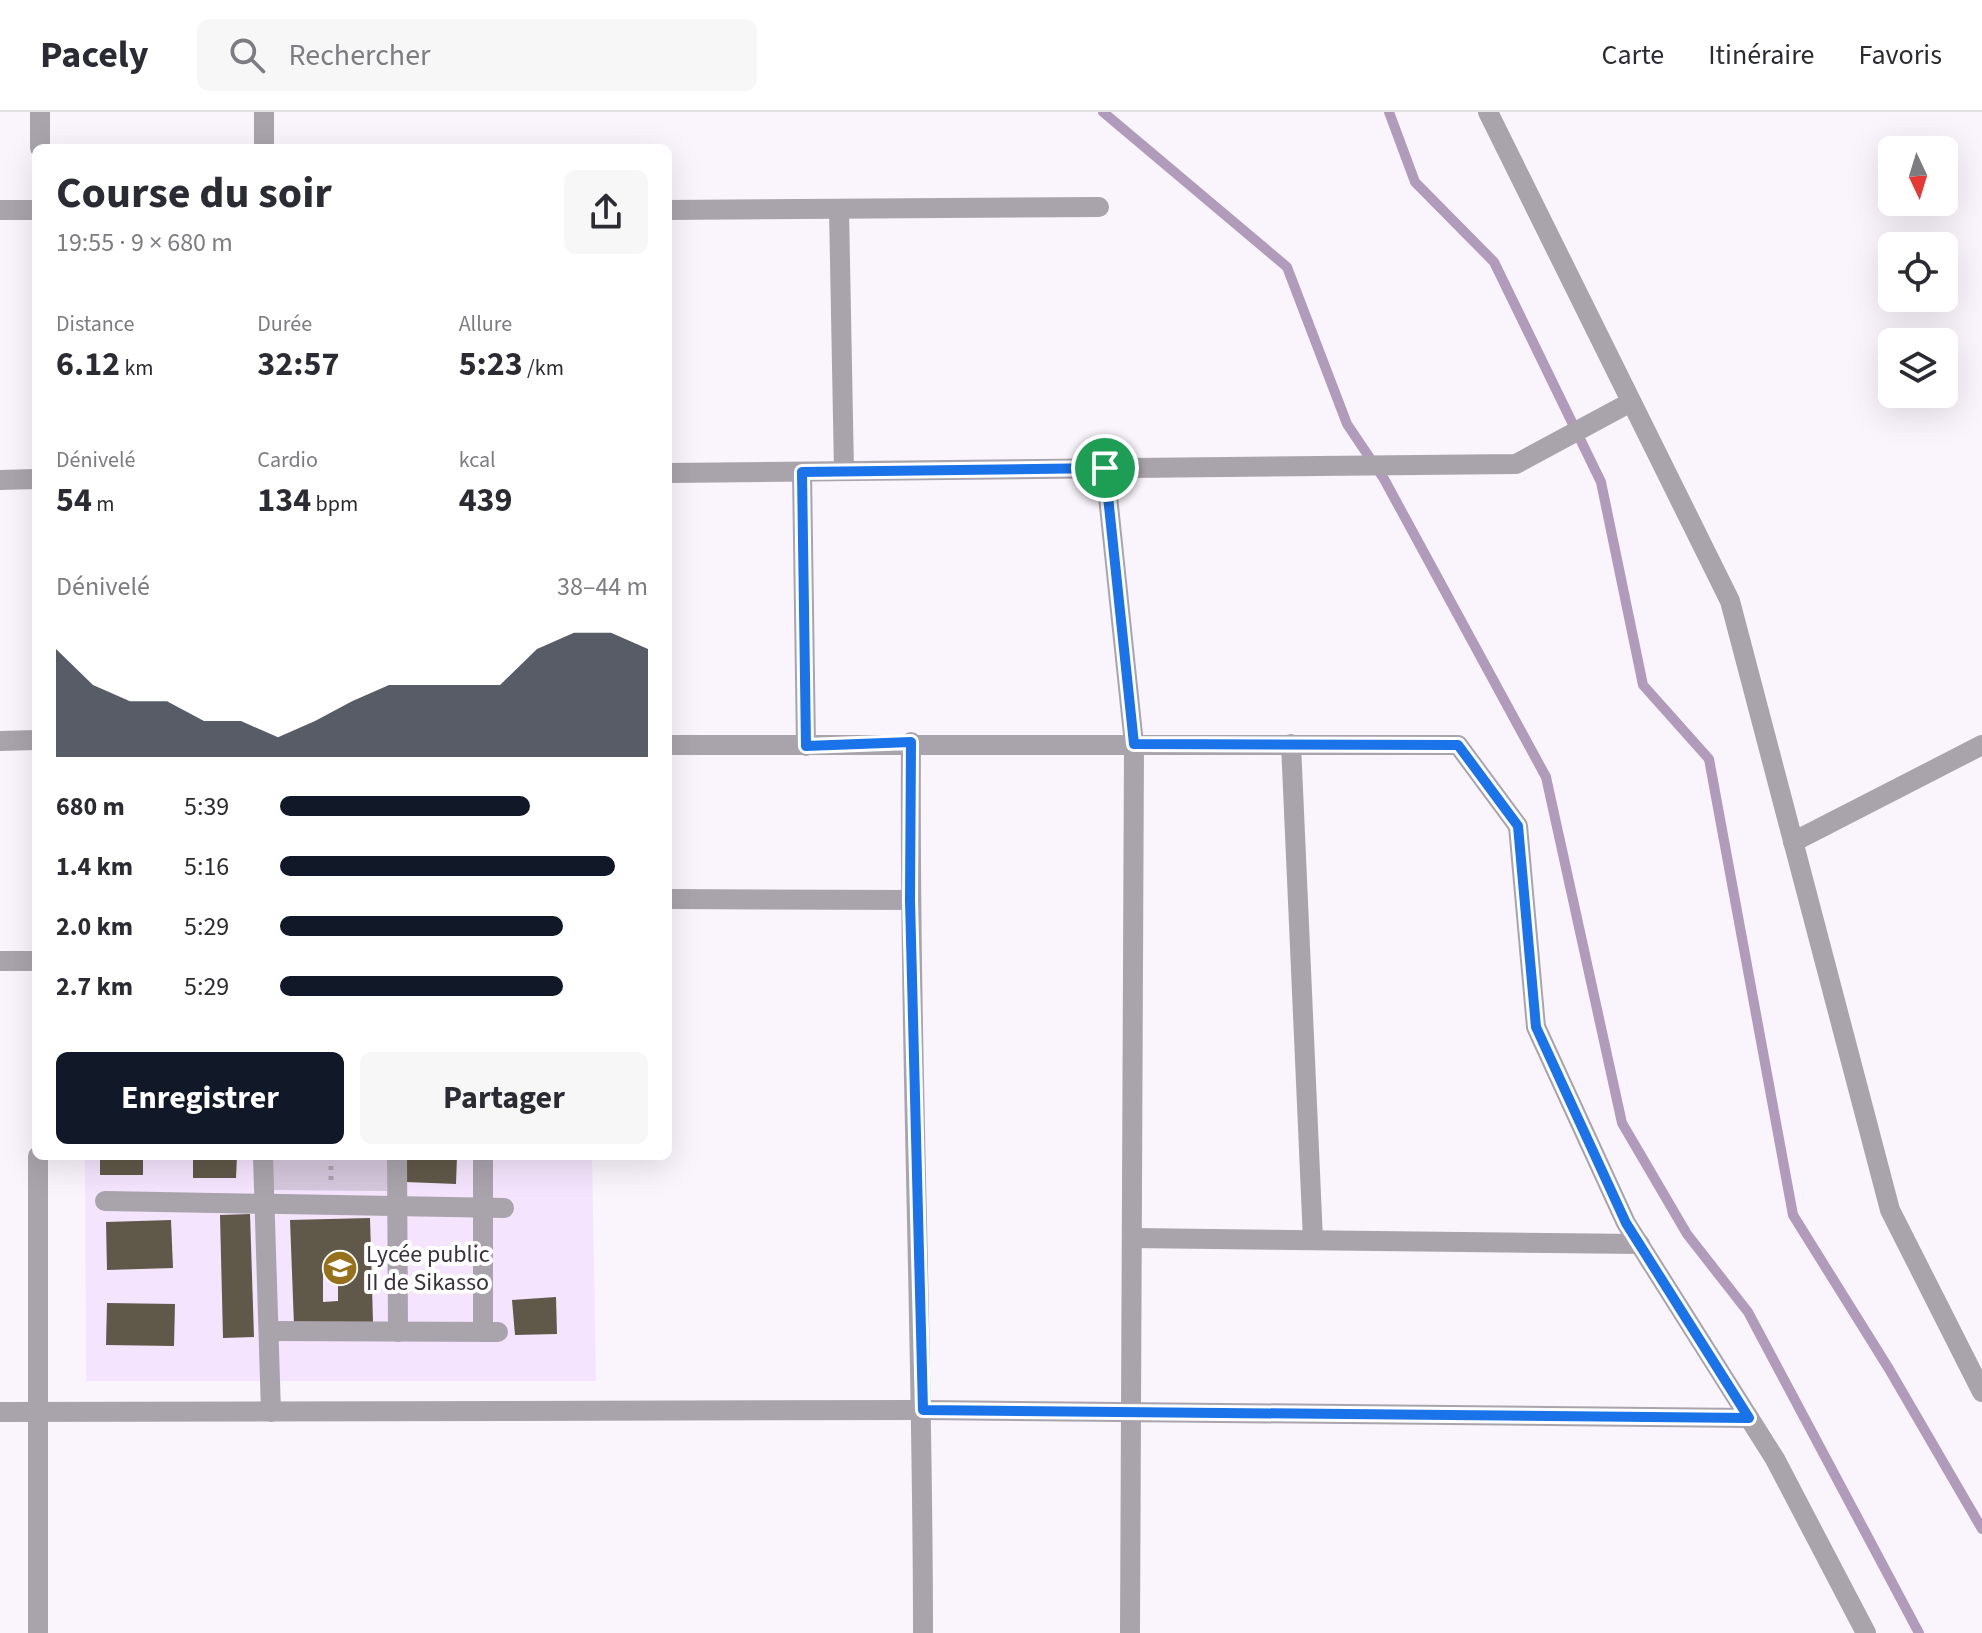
<!DOCTYPE html>
<html lang="fr">
<meta charset="utf-8">
<style>
body{margin:0;font-family:"Source Sans 3",sans-serif;background:#f7f7f7;color:#2b2b33;height:100vh;display:flex;flex-direction:column;font-size:30px;white-space:nowrap}
*{box-sizing:border-box;margin:0}
p{font-size:26px;color:#7c7c81}
.icon{flex:none;width:44px;height:44px;fill:none;stroke:currentColor;stroke-width:2;stroke-linecap:round;stroke-linejoin:round}
.map{position:relative;flex:1;overflow:hidden}
.sheet{position:absolute;left:32px;top:32px;width:640px;height:1016px;display:flex;flex-direction:column;background:#fff;border-radius:12px;box-shadow:0 8px 32px #0002}
.sheet>*{flex:none}
.needle{width:52px;rotate:176deg}
.controls{position:absolute;left:1878px;top:24px;display:grid;gap:16px}
.controls a{display:grid;place-items:center;width:80px;height:80px;border-radius:12px;background:#fff;box-shadow:0 8px 32px #0002;font-size:40px}
.pin{position:absolute;display:grid;place-items:center;width:68px;height:68px;color:#fff;margin:-34px;border:4px solid #fff;border-radius:50%;box-shadow:0 2px 8px #0007}
.round{display:grid;place-items:center;flex:none;width:84px;height:84px;border-radius:12px;background:#f7f7f7}
.headline{display:flex;align-items:center;justify-content:space-between;height:136px;padding:0 24px}
h1{font-size:44px;font-weight:700;line-height:60px}
.figures{display:grid;grid-template-columns:repeat(3,1fr);gap:12px;height:136px;padding:8px 24px}
.figures div{display:grid;align-content:center}
.figures b{font-size:34px;font-weight:700}
.figures small{font-size:22px;font-weight:400}
.figures p{font-size:22px}
.chart{height:224px;padding:16px 24px}
.chart p{display:flex;justify-content:space-between}
.chart svg{width:100%;height:144px;margin-top:8px;fill:#111827;opacity:.7}
.primary-button{display:flex;gap:16px;margin-top:auto;padding:16px 24px}
.primary-button a{flex:1;height:92px;border-radius:12px;background:#111827;color:#fff;font-size:32px;font-weight:700;line-height:92px;text-align:center}
.primary-button a+a{background:#f7f7f7;color:#2b2b33}
ul{padding:0 24px;list-style:none;font-size:26px}
li{display:grid;grid-template-columns:128px 96px 1fr;align-items:center;height:60px}
li i{height:20px;border-radius:10px;background:#111827}
header{display:flex;align-items:center;gap:48px;box-sizing:border-box;height:112px;padding:0 40px;background:#fff;border-bottom:2px solid #e1e1e2}
header strong{font-size:38px}
nav{display:flex;gap:44px;margin-inline-start:auto;font-size:28px}
.search{width:560px;height:72px;background:#f7f7f7;display:flex;align-items:center;gap:20px;box-sizing:border-box;padding:0 28px;border-radius:12px;color:#7c7c81;font-size:30px}
.map>svg:first-child{display:block}
</style>
<header>
<strong>Pacely</strong>
<div class="search"><svg class="icon" aria-label="search" viewBox="0 0 24 24"><circle cx="10" cy="10" r="6"/><path d="M15 15l6 6"/></svg>Rechercher</div>
<nav><a>Carte</a><a>Itinéraire</a><a>Favoris</a></nav>
</header>
<div class="map">
<svg width="1982" height="1521" viewBox="0 0 1982 1521">
<rect width="100%" height="100%" fill="#faf5fc"/>
<!-- built -->
<polygon fill="#f5e4fd" points="85,1044 592,1044 596,1269 86,1269"/>
<!-- green -->
<polygon fill="#d5c7dc" points="270,1044 387,1044 387,1079 271,1078"/>
<g fill="none" stroke-linecap="round" stroke-linejoin="round">
<!-- stream -->
<g stroke="#b09bba" stroke-width="10">
<polyline points="1103,0 1287,155 1347,312 1384,367 1546,665 1622,1011 1687,1122 1748,1200 1919,1521"/>
<polyline points="1389,0 1415,70 1494,150 1601,370 1643,573 1709,647 1793,1103 1889,1257 1982,1417"/>
</g>
</g>
<!-- building -->
<g fill="#605848" fill-rule="evenodd">
<rect x="100" y="1044" width="43" height="19"/>
<polygon points="193,1044 237,1044 236,1066 193,1066"/>
<polygon points="406,1044 457,1044 456,1072 406,1070"/>
<polygon points="250,1102 254,1225 223,1226 220,1103"/>
<path d="M370,1106L373,1210L294,1213L290,1108ZM338,1162V1189L323,1190V1163Z"/>
<polygon points="171,1108 173,1156 107,1158 106,1110"/>
<polygon points="556,1185 557,1222 515,1223 512,1188"/>
<polygon points="107,1191 175,1192 174,1234 106,1233"/>
</g>
<g fill="none" stroke-linecap="round" stroke-linejoin="round">
<!-- path -->
<polyline stroke="#a9a4ab" stroke-width="5" stroke-dasharray="4 6" stroke-linecap="butt" points="331,1044 331,1068"/>
<!-- minor -->
<g stroke="#a9a4ac" stroke-width="20">
<polyline points="40,0 40,36"/>
<polyline points="264,0 264,36"/>
<polyline points="1488,0 1730,489 1890,1098 1982,1280"/>
<polyline points="839,97 844,359"/>
<polyline points="0,98 36,98"/>
<polyline points="668,98 1099,95"/>
<polyline points="1105,356 1134,632 1130,1521"/>
<polyline points="802,360 806,634"/>
<polyline points="668,361 1516,352 1631,290"/>
<polyline points="0,368 36,367"/>
<polyline points="0,629 36,628"/>
<path d="M911,630C909,927 923,1224 923,1521"/>
<polyline points="1291,632 1313,1128"/>
<polyline points="668,633 1458,633 1518,714 1536,915 1626,1111 1775,1347 1866,1521"/>
<polyline points="1793,730 1982,633"/>
<polyline points="668,787 910,788"/>
<polyline points="0,849 36,849"/>
<polyline points="263,1044 271,1300"/>
<polyline points="397,1044 398,1220"/>
<polyline points="483,1044 483,1220"/>
<polyline points="105,1089 504,1096"/>
<polyline points="1132,1126 1640,1132"/>
<polyline points="269,1219 498,1220"/>
<polyline points="0,1300 923,1298 1749,1306"/>
<polyline points="38,1521 38,1044"/>
</g>
</g>
<g fill="none" stroke-linecap="round" stroke-linejoin="round">
<defs>
<polygon id="route" points="1105,356 1134,632 1458,633 1518,714 1536,915 1626,1111 1749,1306 923,1298 910,788 911,630 806,634 802,360"/>
</defs>
<!-- route casing -->
<use href="#route" stroke="#fff" stroke-width="16"/>
<!-- route -->
<use href="#route" stroke="#1a73e8" stroke-width="10"/>
</g>
<!-- icons -->
<defs>
<symbol id="school-disc" viewBox="-11 -11 22 22"><circle r="9.5" fill="#96701a" stroke="#fff"/><path d="M0-5L7-2L0 1L-7-2ZM-4 1L0 2.5L4 1V4Q0 6-4 4Z" fill="#fff"/></symbol>
</defs>
<g fill-rule="evenodd">
<use href="#school-disc" x="320" y="1136" width="40" height="40"/>
</g>
<g text-anchor="middle" stroke-width="8" stroke-linejoin="round" paint-order="stroke">
<!-- poi labels -->
<g font-size="24" fill="#38333a" stroke="#fff" text-anchor="start">
<text x="366" y="1150">Lycée public<tspan x="366" dy="28">II de Sikasso</tspan></text>
</g>
</g>
</svg>
<div class="controls">
<a><svg class="needle" viewBox="-14 -14 28 28"><path d="M0-13l5 13h-10z" fill="#e53935"/><path d="M0 13l5-13h-10z" fill="#7c7c81"/></svg></a>
<a><svg class="icon" aria-label="locate" viewBox="0 0 24 24"><circle cx="12" cy="12" r="6"/><path d="M12 2v4M12 18v4M2 12h4M18 12h4"/></svg></a>
<a><svg class="icon" aria-label="layers" viewBox="0 0 24 24"><path d="M12 4l9 5-9 5-9-5zM3 14l9 5 9-5"/></svg></a>
</div>
<div class="pin" style="left:1105px;top:356px;background:#1e9e55"><svg class="icon" aria-label="arrive" viewBox="0 0 24 24"><path d="M6 21V4h12l-3 4 3 4H6"/></svg></div>
<section class="sheet">
<div class="headline"><div><h1>Course du soir</h1><p>19:55 · 9 × 680 m</p></div><a class="round"><svg class="icon" aria-label="share" viewBox="0 0 24 24"><path d="M12 15V3M7 8l5-5 5 5M5 13v7h14v-7"/></svg></a></div>
<div class="figures">
<div><p>Distance</p><b>6.12<small> km</small></b></div>
<div><p>Durée</p><b>32:57</b></div>
<div><p>Allure</p><b>5:23<small> /km</small></b></div>
</div>
<div class="figures">
<div><p>Dénivelé</p><b>54<small> m</small></b></div>
<div><p>Cardio</p><b>134<small> bpm</small></b></div>
<div><p>kcal</p><b>439</b></div>
</div>
<div class="chart"><p><span>Dénivelé</span>38–44 m</p>
<svg viewBox="0 0 160 44" preserveAspectRatio="none"><path d="M0 44V11L10 22L20 27L30 27L40 33L50 33L60 38L70 33L80 27L90 22L100 22L110 22L120 22L130 11L140 6L150 6L160 11V44z"/></svg>
</div>
<ul>
<li><b>680 m</b>5:39<i style="width:68%"></i></li>
<li><b>1.4 km</b>5:16<i style="width:91%"></i></li>
<li><b>2.0 km</b>5:29<i style="width:77%"></i></li>
<li><b>2.7 km</b>5:29<i style="width:77%"></i></li>
</ul>
<div class="primary-button"><a>Enregistrer</a><a>Partager</a></div>
</section>
</div>
